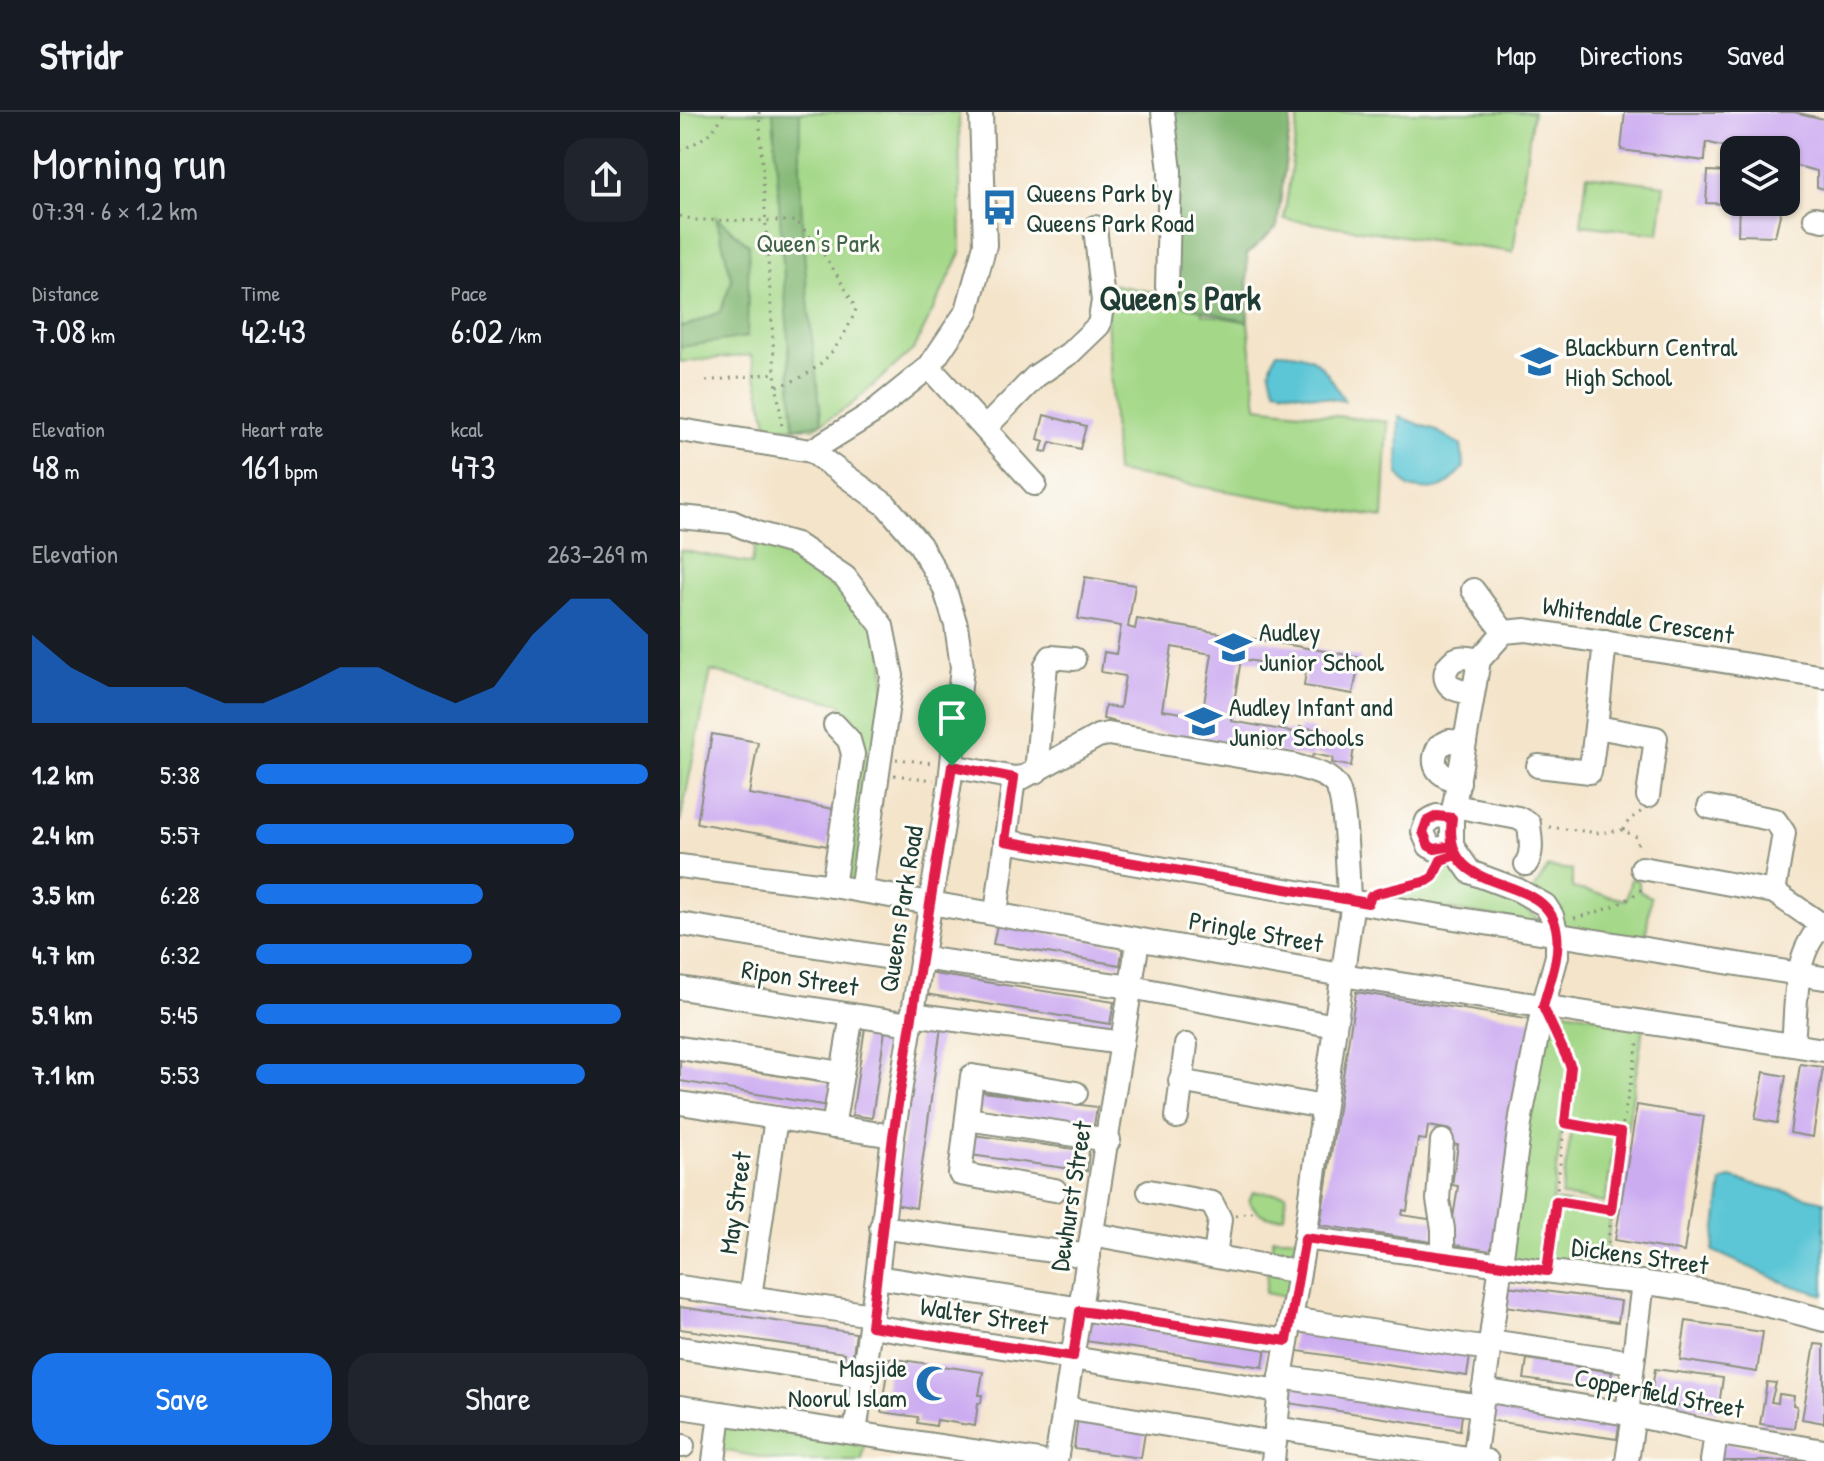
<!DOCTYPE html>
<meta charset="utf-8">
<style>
body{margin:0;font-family:"Patrick Hand",sans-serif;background:#20242c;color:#f1f3f6;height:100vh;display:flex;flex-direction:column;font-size:30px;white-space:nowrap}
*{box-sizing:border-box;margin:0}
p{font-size:26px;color:#9ea1a6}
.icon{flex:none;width:44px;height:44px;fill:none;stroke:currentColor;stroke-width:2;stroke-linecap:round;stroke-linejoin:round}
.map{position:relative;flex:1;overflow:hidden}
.sheet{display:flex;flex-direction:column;background:#171b24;width:680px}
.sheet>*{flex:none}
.tools{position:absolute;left:1040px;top:24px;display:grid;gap:16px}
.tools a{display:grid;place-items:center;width:80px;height:80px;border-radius:16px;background:#171b24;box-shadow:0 2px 6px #0004;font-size:40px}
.pin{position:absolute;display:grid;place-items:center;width:68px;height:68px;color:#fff;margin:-82px -34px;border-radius:50% 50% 50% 0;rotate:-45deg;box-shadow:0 0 8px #0007}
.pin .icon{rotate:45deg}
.round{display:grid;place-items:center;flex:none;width:84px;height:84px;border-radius:24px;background:#20242c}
.head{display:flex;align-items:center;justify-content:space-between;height:136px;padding:0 32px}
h1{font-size:44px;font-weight:600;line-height:60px}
.stats{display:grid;grid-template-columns:repeat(3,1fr);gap:12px;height:136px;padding:8px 32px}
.stats div{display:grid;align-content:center}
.stats b{font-size:34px;font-weight:600}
.stats small{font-size:22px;font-weight:400}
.stats p{font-size:22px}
.chart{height:224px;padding:16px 32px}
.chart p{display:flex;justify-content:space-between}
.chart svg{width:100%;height:144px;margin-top:8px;fill:#1a73e8;opacity:.7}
.action{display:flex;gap:16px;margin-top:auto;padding:16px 32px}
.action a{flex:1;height:92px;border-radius:24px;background:#1a73e8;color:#fff;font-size:32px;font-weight:600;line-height:92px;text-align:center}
.action a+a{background:#20242c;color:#f1f3f6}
ul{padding:0 32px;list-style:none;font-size:26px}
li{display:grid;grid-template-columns:128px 96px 1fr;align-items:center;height:60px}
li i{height:20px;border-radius:10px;background:#1a73e8}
header{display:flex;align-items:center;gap:48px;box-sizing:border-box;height:112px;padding:0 40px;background:#171b24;border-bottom:2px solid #363941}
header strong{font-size:38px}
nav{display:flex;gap:44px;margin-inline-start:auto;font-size:28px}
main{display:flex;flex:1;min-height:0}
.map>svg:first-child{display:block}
</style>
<header>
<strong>Stridr</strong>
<nav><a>Map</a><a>Directions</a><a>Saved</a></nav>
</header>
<main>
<section class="sheet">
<div class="head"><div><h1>Morning run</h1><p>07:39 · 6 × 1.2 km</p></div><a class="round"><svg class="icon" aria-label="share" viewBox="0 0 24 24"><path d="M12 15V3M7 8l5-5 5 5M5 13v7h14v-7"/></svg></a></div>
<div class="stats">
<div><p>Distance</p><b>7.08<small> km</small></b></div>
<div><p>Time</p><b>42:43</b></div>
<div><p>Pace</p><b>6:02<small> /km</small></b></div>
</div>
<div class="stats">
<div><p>Elevation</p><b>48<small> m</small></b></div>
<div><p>Heart rate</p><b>161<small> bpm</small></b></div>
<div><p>kcal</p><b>473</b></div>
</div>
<div class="chart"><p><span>Elevation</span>263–269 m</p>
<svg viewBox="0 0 160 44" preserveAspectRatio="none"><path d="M0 44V17L10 27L20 33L30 33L40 33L50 38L60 38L70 33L80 27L90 27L100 33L110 38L120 33L130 17L140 6L150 6L160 17V44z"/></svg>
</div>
<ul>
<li><b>1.2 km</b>5:38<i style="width:100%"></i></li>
<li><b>2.4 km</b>5:57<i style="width:81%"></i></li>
<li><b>3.5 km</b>6:28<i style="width:58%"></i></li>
<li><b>4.7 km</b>6:32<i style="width:55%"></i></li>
<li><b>5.9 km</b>5:45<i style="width:93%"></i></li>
<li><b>7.1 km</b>5:53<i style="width:84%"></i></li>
</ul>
<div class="action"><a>Save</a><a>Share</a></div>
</section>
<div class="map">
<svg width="1144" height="1349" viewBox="0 0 1144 1349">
<rect width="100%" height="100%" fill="#fdfcf7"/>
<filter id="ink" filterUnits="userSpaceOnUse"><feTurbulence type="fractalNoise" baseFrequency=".0125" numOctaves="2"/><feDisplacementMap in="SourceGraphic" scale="16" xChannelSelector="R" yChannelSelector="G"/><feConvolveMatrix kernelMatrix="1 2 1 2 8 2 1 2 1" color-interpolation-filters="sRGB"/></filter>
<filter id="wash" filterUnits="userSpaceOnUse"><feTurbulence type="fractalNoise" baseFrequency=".006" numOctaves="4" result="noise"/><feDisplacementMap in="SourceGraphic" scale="32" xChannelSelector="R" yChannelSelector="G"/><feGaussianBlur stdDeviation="1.8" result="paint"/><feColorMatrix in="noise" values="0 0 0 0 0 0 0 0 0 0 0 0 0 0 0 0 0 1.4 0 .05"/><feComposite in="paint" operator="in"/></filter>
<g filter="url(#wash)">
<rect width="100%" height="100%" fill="#f4e4ca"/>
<!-- green -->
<g fill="#a4d888" stroke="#628a5e" stroke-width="2">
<polygon points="0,0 279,0 281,141 234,237 171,293 134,316 88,315 71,243 0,250"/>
<polygon points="619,0 853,0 833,140 604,107"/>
<polygon points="907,63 985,73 979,122 901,113"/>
<polygon points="425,171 522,189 523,202 568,210 577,295 708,310 703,406 436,360"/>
<polygon points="77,421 116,432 202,514 206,598 181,779 153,774 173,642 161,592 31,559 0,711 0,438 72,452"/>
<path d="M766,752C791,785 847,786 862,813L694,785L749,770L760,755Z"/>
<polygon points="868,755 892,758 892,776 946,788 951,766 959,769 959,779 971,785 964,836 877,822 849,785"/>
<polygon points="863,895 964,913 947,1018 883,1007 864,1156 825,1151"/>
<polygon points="892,1016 936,1023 925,1091 881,1084"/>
<path d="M573,1080L606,1082L604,1104C588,1108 578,1103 569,1089Z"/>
<polygon points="876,1089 931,1098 924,1167 867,1159"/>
<polygon points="593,1126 625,1126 615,1187 585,1181"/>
<polygon points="40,1301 186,1323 182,1349 101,1349 36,1337"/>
</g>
<!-- forest -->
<g fill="#83b874" stroke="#517a54" stroke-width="2">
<path d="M93,0H120C118,107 129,206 142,311L114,316Z"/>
<polygon points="476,0 612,0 597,115 567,142 568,210 498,192"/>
<polygon points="36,105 69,133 67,225 0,235 0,214 4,215 40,200 52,168"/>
</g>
<!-- water -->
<g fill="#5bc6d6" stroke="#3d8285" stroke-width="2">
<path d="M597,240C641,241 643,256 665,289L596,277C588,263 589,254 597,240Z"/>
<path d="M719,305L755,318L781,333L784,355C765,378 757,381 728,375L718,362Z"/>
<polygon points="1050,1066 1144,1089 1144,1183 1107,1172 1033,1139 1042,1070"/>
</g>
<g id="blocks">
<!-- building -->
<g fill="#ccacf1" fill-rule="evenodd">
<polygon points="945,0 1114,0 1144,7 1144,77 1137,75 1137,59 1113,53 1106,75 1106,38 1057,38 1026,30 1025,49 941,38"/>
<polygon points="1028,59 1050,60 1049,92 1026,91"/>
<polygon points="1059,90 1103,90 1095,124 1058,123"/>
<polygon points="364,303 406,314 400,337 370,330 367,340 361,339 364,329 358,327"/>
<path d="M405,465L455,473L448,515L455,517L457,507L680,545L673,582L624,574L626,558L561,547L551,609L619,621L620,615L634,617L633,623L675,630L671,654L652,651L653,646L633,642L632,646L437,613V610L423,607L425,594L440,596L445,564L421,560L424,540L436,542L441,514L398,507ZM492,535L532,542L522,604L482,598Z"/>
<polygon points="32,622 78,630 69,682 154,697 148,734 17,711"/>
<polygon points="317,813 443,834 440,853 313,832"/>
<polygon points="248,861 434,890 430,912 245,882"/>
<polygon points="676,880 852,908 816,1140 769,1132 778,1074 772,1073 778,1033 770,1032 772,1018 748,1014 746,1028 738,1027 727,1099 723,1098 722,1103 755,1108 752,1130 640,1113"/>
<polygon points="241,906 262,908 236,1096 214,1092"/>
<polygon points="186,909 206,912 192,1006 172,1003"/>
<polygon points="0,948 152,972 148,994 0,969"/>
<polygon points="1120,952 1143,955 1133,1025 1110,1021"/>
<polygon points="1084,960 1106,964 1097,1011 1075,1007"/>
<polygon points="295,979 417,995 414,1014 293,997"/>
<polygon points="957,993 1024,1004 1004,1140 935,1128"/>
<polygon points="293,1023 409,1039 407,1059 290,1043"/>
<polygon points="826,1174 941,1189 938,1210 824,1194"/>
<polygon points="0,1195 176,1221 172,1249 164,1248 165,1241 0,1217"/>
<polygon points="408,1209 586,1234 583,1255 405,1229"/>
<polygon points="1006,1209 1083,1220 1077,1260 1000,1248"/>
<polygon points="614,1218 790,1244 787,1264 611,1238"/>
<polygon points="1135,1232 1144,1233 1144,1311 1122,1307"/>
<polygon points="209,1246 303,1260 299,1283 302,1283 301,1291 298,1291 295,1314 257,1308 256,1314 237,1311 238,1305 201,1300"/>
<polygon points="847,1247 932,1260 929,1280 844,1267"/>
<polygon points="975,1257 1043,1266 1038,1300 970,1290"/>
<polygon points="605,1270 783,1296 780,1318 608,1291"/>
<polygon points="1087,1270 1096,1271 1091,1290 1098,1291 1099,1282 1114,1284 1113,1293 1117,1294 1114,1316 1080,1312"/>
<polygon points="810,1288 940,1307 937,1327 807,1308"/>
<polygon points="398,1303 466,1314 461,1346 394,1337"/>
<polygon points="1040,1330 1144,1349 1037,1349"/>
</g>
</g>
</g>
<g filter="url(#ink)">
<use href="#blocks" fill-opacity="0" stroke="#8a907f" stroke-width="2"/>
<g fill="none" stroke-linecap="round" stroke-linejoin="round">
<defs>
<g id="minor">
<polyline points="483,0 490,59 487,175"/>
<polyline points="1135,106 1144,108"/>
<polyline points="249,255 355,372"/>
<polyline points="305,316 356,264 390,241 419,213 423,189 415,115"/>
<polyline points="0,318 131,339 192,301 249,255 287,199 305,133 301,0"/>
<polyline points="131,339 206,393 240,433 264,475 276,513 282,555 270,670 213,1024 197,1165 175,1321"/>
<polyline points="0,405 52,410 77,421 116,432 165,465 202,514 212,564 181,779"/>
<polyline points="793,478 824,520"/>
<path d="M792,581C787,580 778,579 773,576C759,567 766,550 779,546C786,544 792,547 799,548"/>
<polyline points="917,615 976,626 968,684"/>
<path d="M272,654L334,666L344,665L418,624L428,622L613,653C628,658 649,661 657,675C666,690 668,767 669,789"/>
<path d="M858,654L910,660C917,617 920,573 925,530"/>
<polyline points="356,660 366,553 371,545 394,547"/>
<path d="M779,670C760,664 748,655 759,634L769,629L785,630"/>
<path d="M774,694L838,706L849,712C850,725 854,740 846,752"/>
<polyline points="1029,695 1095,708 1104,721 1094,780"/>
<polyline points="325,729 669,789 1144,866"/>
<polyline points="772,734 755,737 749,734 743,720 747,709 757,704 772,706"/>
<polyline points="0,754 153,774 662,863 1144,938"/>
<polyline points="962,756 1094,780 1142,813"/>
<polyline points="153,774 173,642 169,628 155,613"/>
<polyline points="316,801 334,666"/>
<polyline points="0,812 204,845"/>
<polyline points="241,846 451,875 655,914"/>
<polyline points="0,876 230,912"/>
<polyline points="232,902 442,931"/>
<path d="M1113,932C1117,893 1112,840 1144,812"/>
<polyline points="0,936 162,961"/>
<polyline points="500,969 643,995"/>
<polyline points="0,991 213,1024"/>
<polyline points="497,1005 506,933"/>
<polyline points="287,1007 429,1028"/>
<polyline points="153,1015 172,903"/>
<polyline points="762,1029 758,1088 763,1117 763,1144"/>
<polyline points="375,1078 280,1062 292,964 396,981"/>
<polyline points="469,1079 532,1091 540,1107 535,1144"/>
<polyline points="201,1115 409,1144"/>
<polyline points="412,1122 619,1160"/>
<path d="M625,1126L924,1167C999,1172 1072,1188 1144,1208"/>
<polyline points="197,1165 607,1229"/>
<polyline points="0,1175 192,1203"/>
<polyline points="70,1185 96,1006"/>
<polyline points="611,1207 809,1237"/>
<polyline points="191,1214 599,1279"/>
<polyline points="810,1229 953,1250"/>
<polyline points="0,1236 184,1264"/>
<polyline points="601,1265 801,1294"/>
<polyline points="803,1278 954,1303 1040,1322 1144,1339"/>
<polyline points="0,1295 359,1349"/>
<polyline points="385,1296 595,1331"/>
<polyline points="947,1302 963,1170"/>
<polyline points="596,1316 807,1349"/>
<polyline points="0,1334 3,1334"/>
<polyline points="34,1349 40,1301"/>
<polyline points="376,1349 458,828"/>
<polyline points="593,1349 601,1265 625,1126 673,789"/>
<polyline points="794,1349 841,1005 863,895 877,844 877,822 872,804 865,793 838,778 790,760 772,734 772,706 799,548 824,520 846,518 1144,565"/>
<polyline points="947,1349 954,1303"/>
<polyline points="1032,1349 1036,1321"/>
</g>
</defs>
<!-- minor casing -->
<use href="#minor" stroke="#8a907f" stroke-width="26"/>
<!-- path -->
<g stroke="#8a907f" stroke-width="3" stroke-dasharray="2 6" stroke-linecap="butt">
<polyline points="79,0 95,261 102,315"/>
<path d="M0,38C19,31 37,19 44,0"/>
<path d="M0,104L15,108L116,109C141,135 159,164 176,197C162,234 137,265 97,274"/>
<polyline points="26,269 95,261"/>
<polyline points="216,647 252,651"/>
<polyline points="214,663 254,668"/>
<polyline points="869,715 919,721 943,718 958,726 957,738"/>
<polyline points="943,718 949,708 962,699"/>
<polyline points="718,777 747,769 758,755"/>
<path d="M894,806C919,800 943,794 963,776"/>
<polyline points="886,1012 941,1021"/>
<polyline points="876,1089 931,1098"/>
<polyline points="555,1103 577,1099"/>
<polyline points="870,1140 891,955 876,924"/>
<polyline points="926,1147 941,1021 959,926"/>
</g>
<!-- minor -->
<use href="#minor" stroke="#fff" stroke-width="22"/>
</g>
</g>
<g fill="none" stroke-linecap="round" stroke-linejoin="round" filter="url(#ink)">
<defs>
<path id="route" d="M272,654L213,1024L191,1214L393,1245L400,1199L607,1229L625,1126L867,1159L876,1089L931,1098L941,1021L885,1011L891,955L863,895C869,871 880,846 877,822C870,754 760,792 772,706L757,704L747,709L743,720L749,734L755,737L772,734L776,743L761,748L753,765L747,769L698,781L691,784L688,791L325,729L334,666L272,654"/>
</defs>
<!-- route casing -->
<use href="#route" stroke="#fff" stroke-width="16"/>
<!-- route -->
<use href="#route" stroke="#e11d48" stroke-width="10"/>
</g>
<!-- icons -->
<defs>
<symbol id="bus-bare" viewBox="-9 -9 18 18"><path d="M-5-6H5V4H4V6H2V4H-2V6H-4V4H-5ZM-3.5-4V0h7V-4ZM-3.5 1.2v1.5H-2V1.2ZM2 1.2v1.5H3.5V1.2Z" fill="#1f6fb2" stroke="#fdfcf7" stroke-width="2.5" paint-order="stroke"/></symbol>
<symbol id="school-bare" viewBox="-9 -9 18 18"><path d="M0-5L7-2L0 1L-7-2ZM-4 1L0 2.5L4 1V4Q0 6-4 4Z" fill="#1f6fb2" stroke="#fdfcf7" stroke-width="2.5" paint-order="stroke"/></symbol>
<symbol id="mosque-bare" viewBox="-9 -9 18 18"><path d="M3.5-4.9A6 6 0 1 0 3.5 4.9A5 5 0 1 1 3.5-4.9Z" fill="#1f6fb2" stroke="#fdfcf7" stroke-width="2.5" paint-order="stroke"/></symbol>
</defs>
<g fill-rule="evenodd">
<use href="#bus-bare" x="294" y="70" width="51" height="51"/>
<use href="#school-bare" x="834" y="224" width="51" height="51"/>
<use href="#school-bare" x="528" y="510" width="51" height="51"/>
<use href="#school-bare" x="498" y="584" width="51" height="51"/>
<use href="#mosque-bare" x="228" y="1246" width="51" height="51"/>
</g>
<g text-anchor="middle" stroke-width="6" stroke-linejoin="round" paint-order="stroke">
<!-- poi labels -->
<g font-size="26" fill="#1f3d34" stroke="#fdfcf7" text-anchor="start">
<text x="346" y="90">Queens Park by<tspan x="346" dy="30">Queens Park Road</tspan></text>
<text x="885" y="244">Blackburn Central<tspan x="885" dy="30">High School</tspan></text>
<text x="579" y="529">Audley<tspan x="579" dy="30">Junior School</tspan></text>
<text x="549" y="604">Audley Infant and<tspan x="549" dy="30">Junior Schools</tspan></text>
<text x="227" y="1265" text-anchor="end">Masjide<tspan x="227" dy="30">Noorul Islam</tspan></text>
</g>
<!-- park labels -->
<g font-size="26" fill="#406449" stroke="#fdfcf7">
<text x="138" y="140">Queen's Park</text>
</g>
<!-- street labels -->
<g font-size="26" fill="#1f3d34" stroke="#fdfcf7">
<text transform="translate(958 508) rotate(9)" y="9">Whitendale Crescent</text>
<text transform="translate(221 797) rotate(-81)" y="9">Queens Park Road</text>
<text transform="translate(576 820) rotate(10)" y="9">Pringle Street</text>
<text transform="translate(120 866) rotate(9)" y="9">Ripon Street</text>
<text transform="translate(391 1084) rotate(-81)" y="9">Dewhurst Street</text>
<text transform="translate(55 1091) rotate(-82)" y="9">May Street</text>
<text transform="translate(960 1144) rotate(8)" y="9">Dickens Street</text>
<text transform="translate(304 1204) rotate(9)" y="9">Walter Street</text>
<text transform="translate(979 1281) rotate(11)" y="9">Copperfield Street</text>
</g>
<!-- district labels -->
<g font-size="34" font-weight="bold" fill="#1f3d34" stroke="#fdfcf7">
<text x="500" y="198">Queen's Park</text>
</g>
</g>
</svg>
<div class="tools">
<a><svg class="icon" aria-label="layers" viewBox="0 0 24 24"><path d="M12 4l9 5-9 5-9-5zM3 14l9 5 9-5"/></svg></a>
</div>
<div class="pin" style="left:272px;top:654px;background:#1e9e55"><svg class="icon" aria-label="arrive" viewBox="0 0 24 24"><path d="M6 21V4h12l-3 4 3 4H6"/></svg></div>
</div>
</main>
